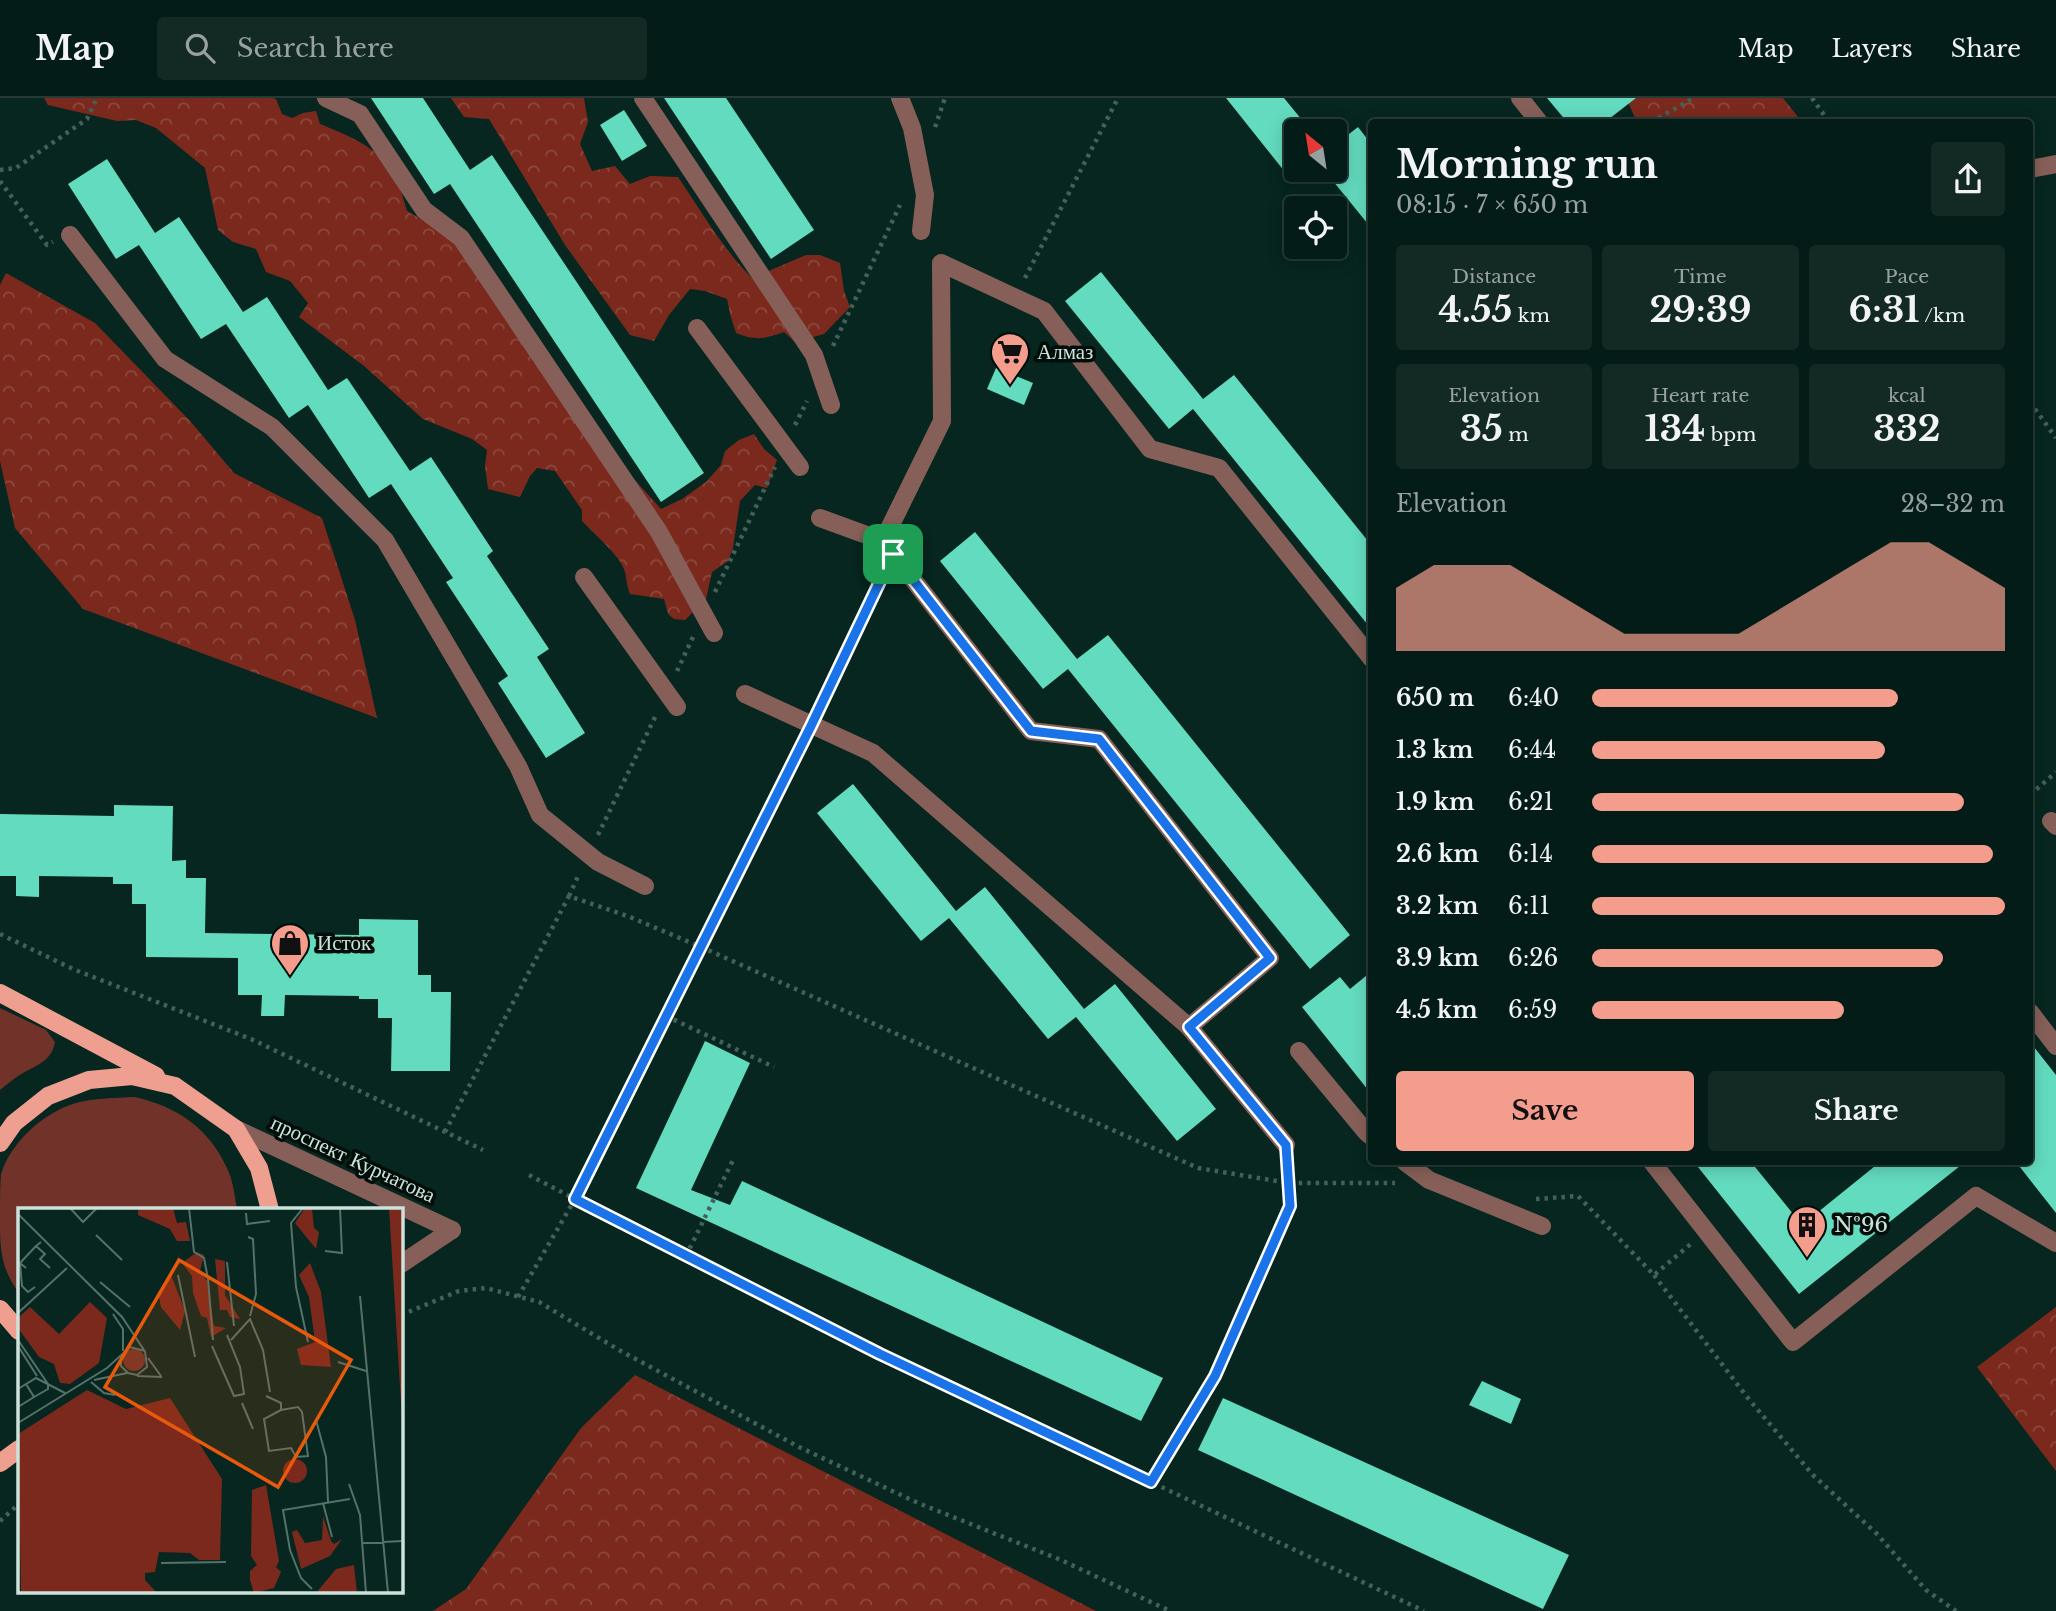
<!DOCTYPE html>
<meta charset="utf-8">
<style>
body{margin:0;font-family:"Libre Baskerville",serif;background:#122924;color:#f1f3f6;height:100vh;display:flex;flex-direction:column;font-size:26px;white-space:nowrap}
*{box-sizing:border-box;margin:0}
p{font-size:23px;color:#97a1a1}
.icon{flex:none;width:38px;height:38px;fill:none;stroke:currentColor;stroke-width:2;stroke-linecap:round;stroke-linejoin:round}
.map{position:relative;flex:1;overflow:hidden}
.panel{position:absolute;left:1368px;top:21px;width:665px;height:1046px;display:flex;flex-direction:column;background:#041c17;border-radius:7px;box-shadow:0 4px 18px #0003,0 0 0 2px #253a36}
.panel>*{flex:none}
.needle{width:46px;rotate:330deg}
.controls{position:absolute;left:1284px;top:21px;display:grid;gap:14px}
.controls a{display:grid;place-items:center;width:63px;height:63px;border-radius:7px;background:#041c17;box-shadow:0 4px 18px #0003,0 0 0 2px #253a36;font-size:35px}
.pin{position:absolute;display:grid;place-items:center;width:60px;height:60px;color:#fff;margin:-30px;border-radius:14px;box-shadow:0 4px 10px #0006}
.round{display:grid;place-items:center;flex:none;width:74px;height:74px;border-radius:7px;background:#122924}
.head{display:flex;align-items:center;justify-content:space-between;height:119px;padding:0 28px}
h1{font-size:38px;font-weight:800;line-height:52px}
.metrics{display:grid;grid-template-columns:repeat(3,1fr);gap:10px;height:119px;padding:7px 28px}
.metrics div{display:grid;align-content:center;border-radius:7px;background:#122924;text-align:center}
.metrics b{font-size:35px;font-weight:800}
.metrics small{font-size:19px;font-weight:400}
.metrics p{font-size:19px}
.chart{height:196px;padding:14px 28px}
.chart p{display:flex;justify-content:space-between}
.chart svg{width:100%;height:126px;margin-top:7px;fill:#f49d8d;opacity:.7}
.action{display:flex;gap:14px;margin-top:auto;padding:14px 28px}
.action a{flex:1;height:80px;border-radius:7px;background:#f49d8d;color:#111;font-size:28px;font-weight:800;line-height:80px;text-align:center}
.action a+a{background:#122924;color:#f1f3f6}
ul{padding:0 28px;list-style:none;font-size:23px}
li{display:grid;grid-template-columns:112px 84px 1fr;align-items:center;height:52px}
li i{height:18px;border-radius:9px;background:#f49d8d}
header{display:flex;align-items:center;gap:42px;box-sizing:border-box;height:98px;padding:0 35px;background:#041c17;border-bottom:2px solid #253a36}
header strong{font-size:33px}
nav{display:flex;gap:38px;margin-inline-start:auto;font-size:24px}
.search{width:490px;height:63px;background:#122924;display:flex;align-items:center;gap:18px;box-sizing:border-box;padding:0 24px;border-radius:7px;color:#97a1a1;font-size:26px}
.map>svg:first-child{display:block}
</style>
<header>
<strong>Map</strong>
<div class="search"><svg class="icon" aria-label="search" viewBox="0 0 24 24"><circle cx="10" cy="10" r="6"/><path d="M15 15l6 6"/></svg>Search here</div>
<nav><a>Map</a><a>Layers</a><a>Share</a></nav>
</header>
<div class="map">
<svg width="2056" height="1513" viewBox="0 0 2056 1513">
<defs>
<pattern id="forest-crowns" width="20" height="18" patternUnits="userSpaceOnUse" patternTransform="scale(1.75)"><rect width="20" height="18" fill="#7b291d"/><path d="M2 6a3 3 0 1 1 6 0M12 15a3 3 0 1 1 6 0" fill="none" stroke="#8d483d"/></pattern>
</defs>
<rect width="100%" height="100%" fill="#06261f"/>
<!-- green -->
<g fill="#713329">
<path d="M0,910L46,932L55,944C52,964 34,968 18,978C12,982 6,987 0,992Z"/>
<path d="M135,999C177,1009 208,1029 227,1070C233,1082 235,1099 237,1112H19V1195C0,1169 0,1150 0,1119C0,1106 0,1089 1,1076C11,1044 44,1014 76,1005C95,1000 115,1000 135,999Z"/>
</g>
<!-- forest -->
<g fill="url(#forest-crowns)">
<path d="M44,0H272L276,1L282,16L292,20L303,15L316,13L320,26C370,46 393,58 407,113L431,127L458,149L471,171L491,194L535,266L569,288L605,338L624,370L661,411L682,401L706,384L721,367L725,353L739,342L754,336L764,351L777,362L767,390L755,387L740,403L733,450L728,463L712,474L706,501L685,522L674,521L668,516L664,501L630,496C626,487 627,477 623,469C618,456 592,434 582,423V412L555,373L537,370L530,378L520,399L488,391L485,368L487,352L472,341L423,321L364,268L299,219L308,205L290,183L266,174L256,151L233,144L218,132L205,70L156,30L136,22L117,23L48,7Z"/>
<path d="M451,0H584L588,24L580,46L592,73L615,68L630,86L650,78L678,79C702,114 722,150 752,180L806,157H820L840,165L844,193L850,209L824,236L795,244L784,234C764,241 756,243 736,235L730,216L727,201L705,193L690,191L669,217L654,243L630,237L565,147L489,21L464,19Z"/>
<polygon points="1626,0 1783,0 1802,24 1637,24"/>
<polygon points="6,175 95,225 191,324 234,375 322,420 355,522 377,620 83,511 15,430 0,363 0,187"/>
<polygon points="2056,1209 2056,1373 1977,1269"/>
<polygon points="635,1277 1096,1513 433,1513 466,1491 581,1330"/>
</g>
<!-- building -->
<g fill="#63dbbf">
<polygon points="371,0 423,0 470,72 492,57 704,375 661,404 450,86 434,96"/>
<polygon points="664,0 726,0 814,132 771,161"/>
<polygon points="1226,0 1284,0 1311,33 1297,33 1297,72 1307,72 1293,84"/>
<polygon points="1547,0 1636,0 1605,24 1567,24"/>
<polygon points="624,12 647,48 622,63 600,27"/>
<polygon points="1358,29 1372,47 1372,131 1324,72 1335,72 1335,47"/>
<polygon points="107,61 155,135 179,119 243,214 267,199 328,292 347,280 410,373 431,359 493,453 487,458 549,551 537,559 585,635 546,660 498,585 508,578 446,484 453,480 391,386 369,400 308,307 289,320 226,226 201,241 139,147 116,161 68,86"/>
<polygon points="1101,174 1203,301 1234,277 1372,448 1372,532 1193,311 1169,331 1065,203"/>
<polygon points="996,270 1033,285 1024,307 987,291"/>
<polygon points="975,434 1077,561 1108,537 1350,837 1310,871 1068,571 1043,591 940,463"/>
<polygon points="853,686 956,813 985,789 1084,911 1115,886 1216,1011 1177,1043 1076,919 1048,941 949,820 921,843 817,715"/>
<polygon points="114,707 173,708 172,763 186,762 186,780 206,780 205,835 359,837 359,821 418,822 418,877 431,877 431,894 451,894 450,973 391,973 392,920 378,920 378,901 359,901 359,898 285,897 284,918 261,918 262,897 238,897 238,860 146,859 146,806 132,806 132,786 113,786 113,779 39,778 39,799 16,798 16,778 0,778 0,716 114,718"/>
<polygon points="1372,873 1372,997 1302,909 1340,879 1350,891"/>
<polygon points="705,943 750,965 691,1092 730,1107 742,1083 1163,1280 1141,1323 636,1090"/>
<polygon points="2030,944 2056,977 2056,1115 2016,1064 2030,1064"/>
<polygon points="1694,1064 1751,1064 1802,1127 1880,1064 1965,1064 1799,1196"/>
<polygon points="1482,1283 1521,1301 1511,1326 1469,1307"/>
<polygon points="1223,1300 1569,1457 1543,1511 1198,1352"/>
</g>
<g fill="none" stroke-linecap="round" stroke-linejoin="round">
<!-- path -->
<g stroke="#436059" stroke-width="4.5" stroke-dasharray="3.5 5" stroke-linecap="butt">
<polyline points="1812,0 1829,24"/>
<polyline points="1651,24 1694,0"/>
<polyline points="935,29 945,0"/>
<polyline points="0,72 16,70 87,21 97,0"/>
<polyline points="0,83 47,147 53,144"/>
<polyline points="1025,180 1118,0"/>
<polyline points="833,248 900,107"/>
<polyline points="2030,304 2056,340"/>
<polyline points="795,327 807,303"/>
<polyline points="715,494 775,369"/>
<polyline points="677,573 693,539"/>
<polyline points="821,607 883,476"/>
<polyline points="2030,697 2056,674"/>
<polyline points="598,737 657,615"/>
<polyline points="569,798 579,776"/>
<polyline points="0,836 73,871 251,941 483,1052"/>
<polyline points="666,918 774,969"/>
<polyline points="445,1034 569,798 630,819 701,849 1198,1070 1289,1085 1395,1085"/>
<polyline points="529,1077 659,1145 880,1256 1424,1513"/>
<polyline points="1536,1101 1578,1098 1654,1177 1692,1145"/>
<polyline points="686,1158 733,1062"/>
<polyline points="1654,1177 1747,1299 1813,1377 1877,1436 1926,1492 1956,1513"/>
<polyline points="518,1199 575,1101 802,646"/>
<polyline points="401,1217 459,1193 486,1190 539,1204 619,1252 799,1349 918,1405 1061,1462 1170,1513"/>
<polyline points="1151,1384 1215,1278 1290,1108 1287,1065"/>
<polyline points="0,1423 19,1406"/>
</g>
<!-- minor -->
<g stroke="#866058" stroke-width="18">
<polyline points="326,0 360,16 424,112 461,140 659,434 714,535"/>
<polyline points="643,0 814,257 831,307"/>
<polyline points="900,0 912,30 925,97 921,133"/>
<polyline points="1520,0 1539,24"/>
<polyline points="2030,71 2056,66"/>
<polyline points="70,137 165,261 272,329 385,442 518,668 540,717 598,764 645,788"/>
<polyline points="697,230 800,369"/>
<polyline points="883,443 942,323 941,165 1044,213 1150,351 1219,370 1372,561"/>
<polyline points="584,479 677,609"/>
<polyline points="745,596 873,655 1189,929 1270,860 1099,641 1031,633 883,443 820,420"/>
<polyline points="2051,723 2056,728"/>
<polyline points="2030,914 2056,948"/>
<polyline points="1189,929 1286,1047"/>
<polyline points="1299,953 1366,1034 1372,1039"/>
<polyline points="236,1031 452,1132"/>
<polyline points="1405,1064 1429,1082 1542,1128"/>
<polyline points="1652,1064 1793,1244 1976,1098 2056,1145"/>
<polyline points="401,1166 452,1132"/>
</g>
<!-- major -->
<g stroke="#ee9f90" stroke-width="18">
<polyline points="0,895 156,978"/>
<polyline points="0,1045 14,1025 48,998 89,982 132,978 175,988 236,1031 259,1070 270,1112"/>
<polyline points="0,1211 19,1233"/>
<polyline points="0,1365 19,1351"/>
</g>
</g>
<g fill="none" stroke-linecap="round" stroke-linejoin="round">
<defs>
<polygon id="route" points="893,456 1031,633 1099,641 1270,860 1189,929 1286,1047 1290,1108 1215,1278 1151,1384 880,1256 575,1101 811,628"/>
</defs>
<!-- route casing -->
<use href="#route" stroke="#fff" stroke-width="14"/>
<!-- route -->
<use href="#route" stroke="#1a73e8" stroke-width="9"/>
</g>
<!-- icons -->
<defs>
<symbol id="supermarket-pin" viewBox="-11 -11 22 30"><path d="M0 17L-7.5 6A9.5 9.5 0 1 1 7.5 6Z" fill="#f49d8d" stroke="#010d09"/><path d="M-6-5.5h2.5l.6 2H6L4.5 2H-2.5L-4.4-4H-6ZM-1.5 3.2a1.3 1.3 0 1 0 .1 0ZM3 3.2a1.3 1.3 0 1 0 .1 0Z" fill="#111"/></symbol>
<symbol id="shop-pin" viewBox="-11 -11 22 30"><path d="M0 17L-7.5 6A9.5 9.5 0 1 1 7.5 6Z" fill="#f49d8d" stroke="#010d09"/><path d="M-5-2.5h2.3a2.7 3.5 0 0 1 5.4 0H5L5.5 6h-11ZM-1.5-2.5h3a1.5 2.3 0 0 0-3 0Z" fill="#111"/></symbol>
<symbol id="building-pin" viewBox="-11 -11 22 30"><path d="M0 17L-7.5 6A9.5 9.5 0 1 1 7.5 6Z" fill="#f49d8d" stroke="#010d09"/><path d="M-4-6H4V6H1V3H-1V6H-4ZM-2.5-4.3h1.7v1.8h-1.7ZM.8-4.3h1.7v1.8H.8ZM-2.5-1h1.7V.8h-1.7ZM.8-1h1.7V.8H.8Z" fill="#111"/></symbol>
</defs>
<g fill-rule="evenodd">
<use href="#supermarket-pin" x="988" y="232" width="44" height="60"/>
<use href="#shop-pin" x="268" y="823" width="44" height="60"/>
<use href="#building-pin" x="1785" y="1105" width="44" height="60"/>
</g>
<g text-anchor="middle" stroke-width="7" stroke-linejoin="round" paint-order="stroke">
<!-- poi labels -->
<g font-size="21" fill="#cce2db" stroke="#010d09" text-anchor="start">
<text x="1037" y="261">Алмаз</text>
<text x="317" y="852">Исток</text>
<text x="1834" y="1134">№96</text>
</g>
<!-- street labels -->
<g font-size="21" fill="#cce2db" stroke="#010d09">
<text transform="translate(353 1061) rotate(25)" y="7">проспект Курчатова</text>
</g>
</g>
<!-- overview -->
<g transform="translate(18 1110)">
<rect width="385" height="385" fill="#06261f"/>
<path d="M105 152a11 11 0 1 1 22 0a11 11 0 1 1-22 0Z" fill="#713329"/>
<path d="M120,0H155L159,15L168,14L172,33H159L152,21L120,7ZM287,0H294L296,20L301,24L298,41L277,15ZM371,0H385V223L383,195ZM179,44L186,47L182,63L189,73L196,118L208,120L193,129L189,110L183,108L175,85L174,68L164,55ZM197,51L207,53V87L222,111L212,109L209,102H202ZM292,55L303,84L313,159L283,157L279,141L297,134L291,89L281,67ZM153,67L167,103L162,122L143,99L141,89ZM72,94L89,110L81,155L52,176L42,175L36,156L21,149L0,120V110L12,99L41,126ZM69,182L108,201L152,190L204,271L202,352H181L172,345L141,344L137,364L127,365V372L139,385H3L0,226ZM265 263a12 12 0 1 1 24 0a12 12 0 1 1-24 0ZM248,277L261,353L258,359L263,364L256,380L236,385L232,372V363L239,357L233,348L234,282ZM305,308L313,333L316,336L324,331L312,348L283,361L274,324L279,322L287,335L304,332ZM336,357L339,385H298L318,361Z" fill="#7b291d"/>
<path fill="none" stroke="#55716a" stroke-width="2" d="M52,0L65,14L79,0M171,0L176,44L186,50L190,71L195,132M186,0H210M285,0L273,15L278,79L290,134M228,5L229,16L252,13M0,6L104,109L126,142M78,27L104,52M230,29L235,31L238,86L232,108M23,34L18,38L27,46L22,51L32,60M307,43L324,45L322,0M209,54L216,118M2,55L4,78L10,84L17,79M8,60L2,55L18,38M160,67L177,149M82,74L112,99M342,88L370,385M0,105L49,60M95,106L105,121V143M0,132L30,176V181L16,189M213,132L232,111L245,142L252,184M0,138L19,168M194,138L216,188L226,186L222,159L209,127M130,150L143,168M320,154L348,163M119,168L144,169M76,172L109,165M73,174L86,185L97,187M0,181L18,170L47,185M248,188L263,195V202L280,199L284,204L290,248L278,249L273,240L251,243L246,211L263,202M224,195L235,221M0,199L16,189L8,176M298,212L308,249L310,294M0,215L89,160L112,139L127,143L129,159L119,167L110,165L103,158V147M331,276L342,307L348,385M305,295L314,329M345,335L385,333M143,355L208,354M294,381L283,370L272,342L265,302L332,291"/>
<path fill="#e8590c" fill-opacity="0.15" stroke="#e8590c" stroke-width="3.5" d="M161,52L333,152L260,279L87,179Z"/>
<rect width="385" height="385" fill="none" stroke="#cce2db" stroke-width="3.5"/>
</g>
</svg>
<div class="controls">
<a><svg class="needle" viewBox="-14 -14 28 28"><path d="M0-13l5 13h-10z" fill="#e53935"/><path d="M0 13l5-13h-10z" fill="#97a1a1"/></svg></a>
<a><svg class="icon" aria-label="locate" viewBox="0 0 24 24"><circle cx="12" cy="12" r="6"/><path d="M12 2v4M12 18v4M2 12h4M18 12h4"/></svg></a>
</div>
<div class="pin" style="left:893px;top:456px;background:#1e9e55"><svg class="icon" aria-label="arrive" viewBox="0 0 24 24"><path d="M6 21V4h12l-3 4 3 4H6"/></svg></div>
<section class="panel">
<div class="head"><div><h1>Morning run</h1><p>08:15 · 7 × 650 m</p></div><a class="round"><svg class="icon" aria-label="share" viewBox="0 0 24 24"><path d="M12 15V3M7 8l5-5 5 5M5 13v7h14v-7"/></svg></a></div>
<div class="metrics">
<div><p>Distance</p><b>4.55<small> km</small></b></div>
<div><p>Time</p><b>29:39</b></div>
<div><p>Pace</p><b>6:31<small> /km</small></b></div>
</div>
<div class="metrics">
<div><p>Elevation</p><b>35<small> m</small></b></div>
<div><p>Heart rate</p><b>134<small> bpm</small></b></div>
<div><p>kcal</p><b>332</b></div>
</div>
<div class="chart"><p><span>Elevation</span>28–32 m</p>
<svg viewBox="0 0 160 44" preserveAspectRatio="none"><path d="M0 44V22L10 14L20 14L30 14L40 22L50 30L60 38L70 38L80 38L90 38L100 30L110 22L120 14L130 6L140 6L150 14L160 22V44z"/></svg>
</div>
<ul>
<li><b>650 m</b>6:40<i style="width:74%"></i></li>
<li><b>1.3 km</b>6:44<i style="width:71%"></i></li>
<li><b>1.9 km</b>6:21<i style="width:90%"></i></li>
<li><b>2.6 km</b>6:14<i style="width:97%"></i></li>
<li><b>3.2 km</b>6:11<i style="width:100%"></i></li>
<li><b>3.9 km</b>6:26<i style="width:85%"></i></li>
<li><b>4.5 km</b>6:59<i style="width:61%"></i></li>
</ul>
<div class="action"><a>Save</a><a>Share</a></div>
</section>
</div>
